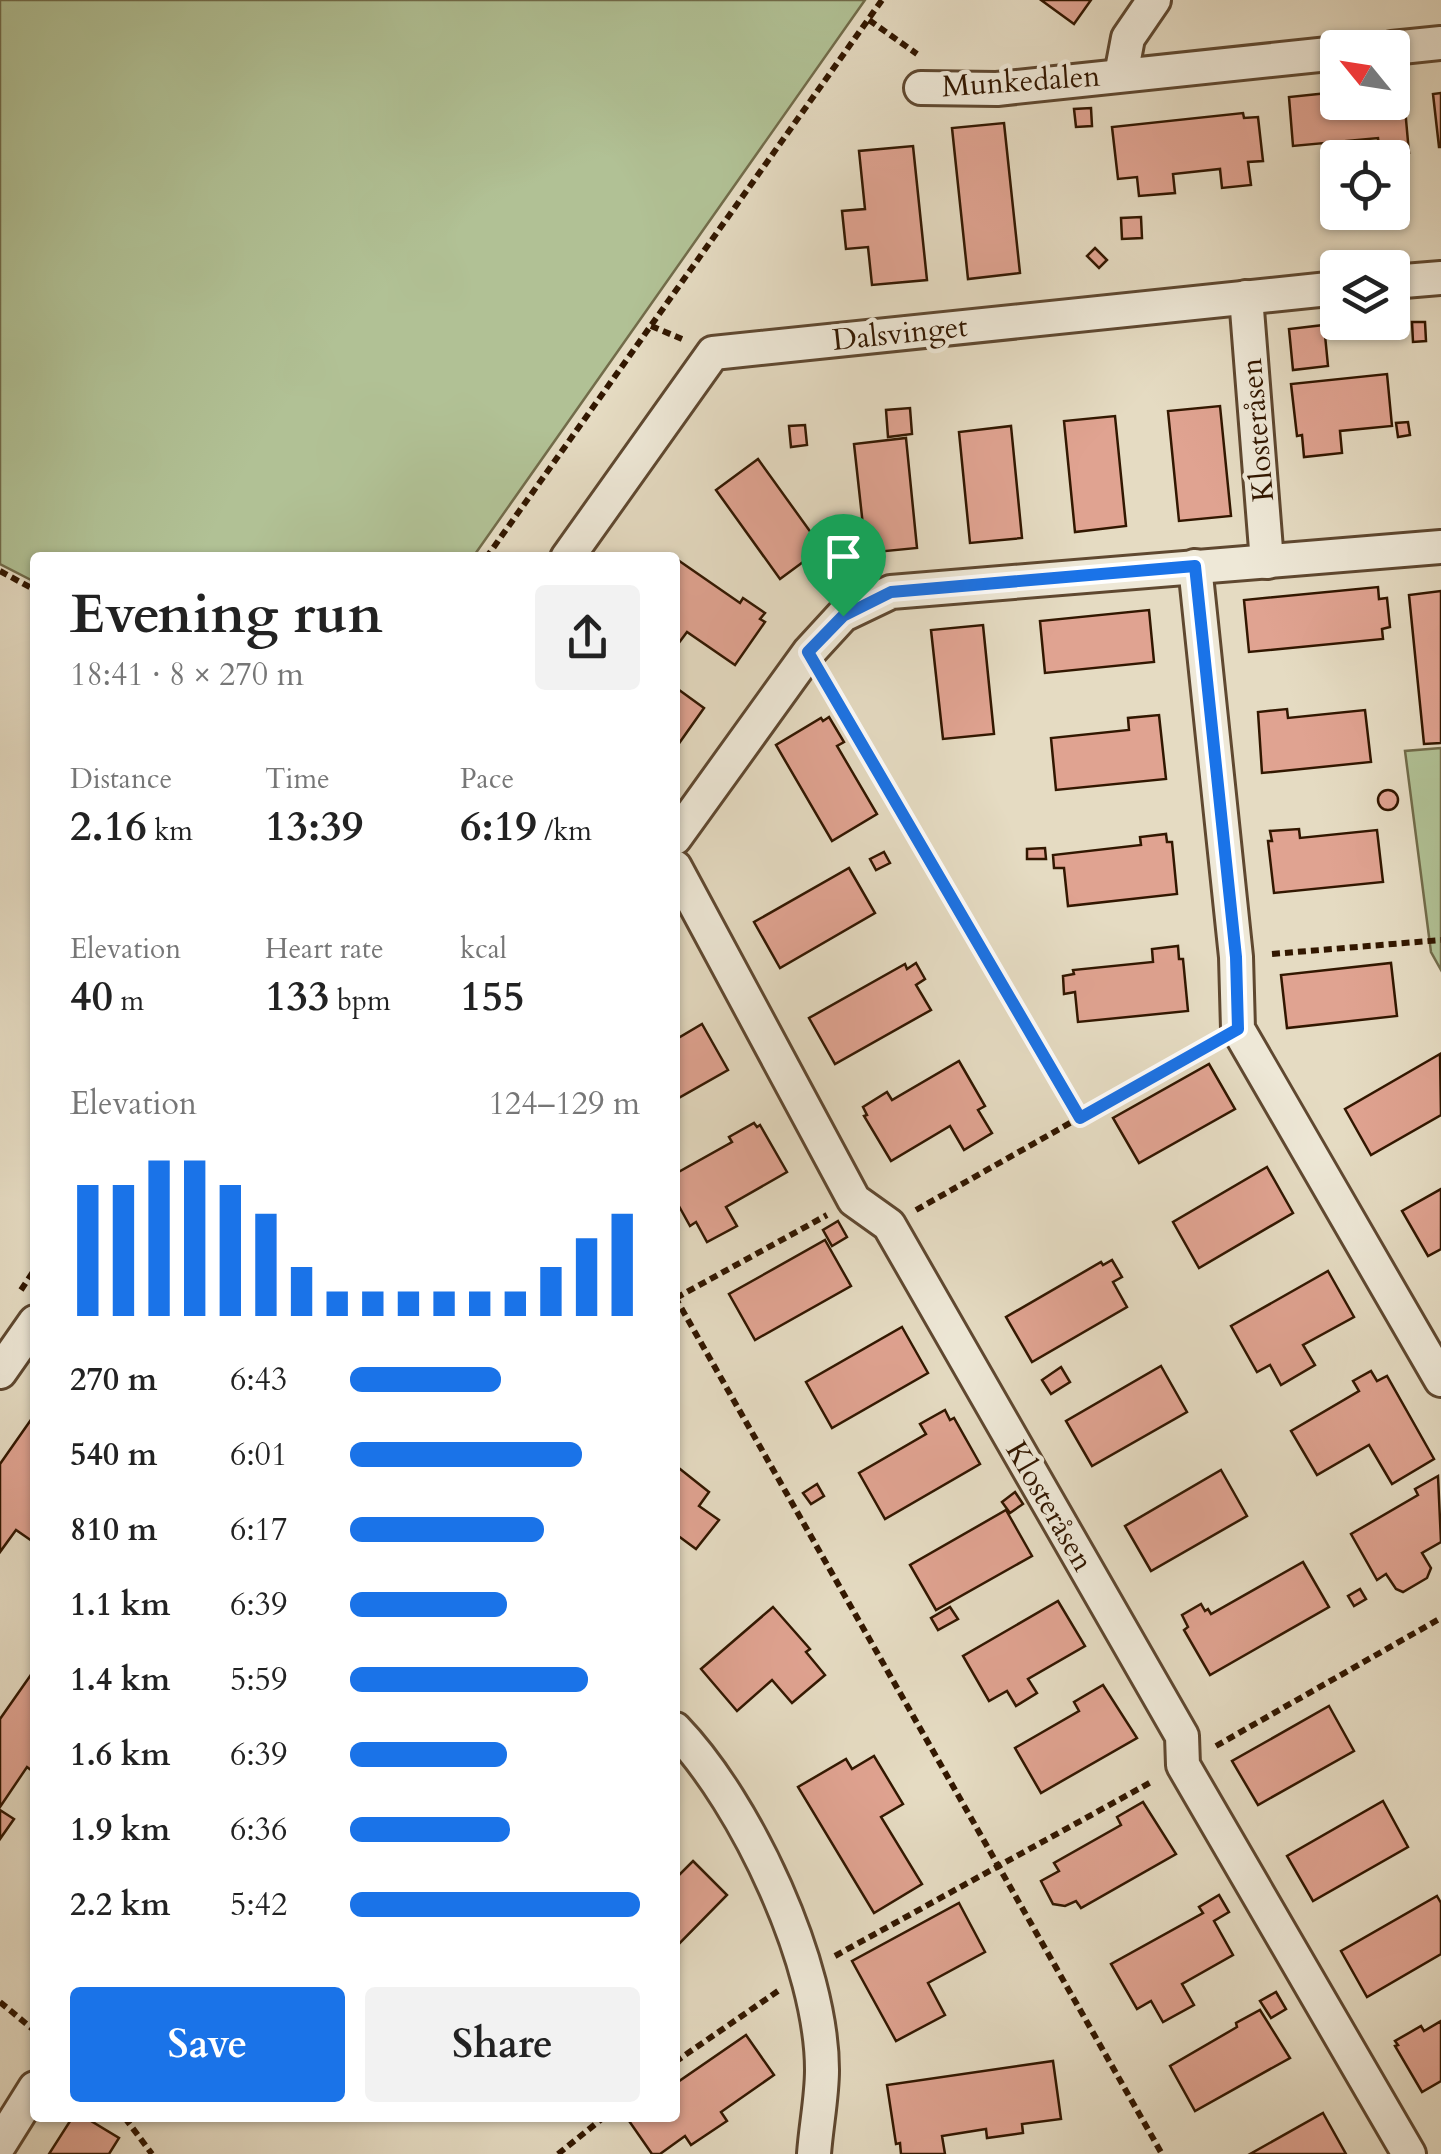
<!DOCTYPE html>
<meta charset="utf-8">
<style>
body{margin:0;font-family:Cardo,serif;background:#f2f2f2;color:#222;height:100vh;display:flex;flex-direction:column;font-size:38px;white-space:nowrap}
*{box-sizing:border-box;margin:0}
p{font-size:32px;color:#767676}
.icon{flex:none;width:55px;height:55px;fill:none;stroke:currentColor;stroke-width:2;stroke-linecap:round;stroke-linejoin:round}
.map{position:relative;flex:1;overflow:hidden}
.details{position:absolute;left:30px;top:552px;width:650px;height:1570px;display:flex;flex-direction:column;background:#fff;border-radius:10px;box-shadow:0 2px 8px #0004}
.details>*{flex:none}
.needle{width:65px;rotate:300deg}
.controls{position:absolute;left:1320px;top:30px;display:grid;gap:20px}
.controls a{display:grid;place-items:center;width:90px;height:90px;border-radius:10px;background:#fff;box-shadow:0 2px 8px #0004;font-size:50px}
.pin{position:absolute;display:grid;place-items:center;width:85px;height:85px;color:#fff;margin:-102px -42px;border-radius:50% 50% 50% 0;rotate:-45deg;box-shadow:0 0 10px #0007}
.pin .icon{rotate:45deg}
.round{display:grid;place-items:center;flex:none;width:105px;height:105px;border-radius:10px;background:#f2f2f2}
.summary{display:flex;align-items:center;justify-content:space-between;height:170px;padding:0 40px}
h1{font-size:55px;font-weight:800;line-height:75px}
.stats{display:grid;grid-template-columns:repeat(3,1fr);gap:15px;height:170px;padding:10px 40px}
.stats div{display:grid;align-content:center}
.stats b{font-size:42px;font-weight:800}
.stats small{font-size:28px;font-weight:400}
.stats p{font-size:28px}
.chart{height:280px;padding:20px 40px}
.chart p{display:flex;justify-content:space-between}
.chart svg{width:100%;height:180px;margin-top:10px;stroke:#1a73e8;stroke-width:6}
.action{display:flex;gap:20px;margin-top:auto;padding:20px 40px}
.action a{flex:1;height:115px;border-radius:10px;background:#1a73e8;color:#fff;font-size:40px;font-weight:800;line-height:115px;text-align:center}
.action a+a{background:#f2f2f2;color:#222}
ul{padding:0 40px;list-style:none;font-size:32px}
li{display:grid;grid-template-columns:160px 120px 1fr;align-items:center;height:75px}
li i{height:25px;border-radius:12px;background:#1a73e8}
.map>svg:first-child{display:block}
</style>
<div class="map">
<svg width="1441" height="2154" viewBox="0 0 1441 2154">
<rect width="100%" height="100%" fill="#e5dbc2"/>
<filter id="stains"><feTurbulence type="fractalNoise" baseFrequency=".002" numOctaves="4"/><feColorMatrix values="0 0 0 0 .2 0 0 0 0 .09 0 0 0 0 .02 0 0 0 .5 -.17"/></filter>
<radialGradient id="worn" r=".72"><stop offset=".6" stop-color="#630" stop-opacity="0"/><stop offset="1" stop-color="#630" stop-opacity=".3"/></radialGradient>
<!-- green -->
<g fill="#b1c195" stroke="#726c4a" stroke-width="2.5">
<polygon points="0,0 865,0 473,557 35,558 35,582 0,564"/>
<polygon points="1441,748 1441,970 1431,952 1405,751"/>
</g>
<!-- building -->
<g fill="#e0a391" stroke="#321700" stroke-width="2.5">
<polygon points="1041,0 1091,0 1074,24"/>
<polygon points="1403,86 1409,153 1380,156 1378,138 1293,146 1289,97 1338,92 1338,102 1392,102 1392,87"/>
<polygon points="1441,93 1441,147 1439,147 1433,94"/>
<polygon points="1091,108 1092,126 1076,127 1074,109"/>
<polygon points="1243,113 1244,118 1258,117 1263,161 1248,162 1251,185 1222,188 1220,169 1173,174 1175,193 1139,196 1137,177 1118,179 1112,127"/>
<polygon points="1004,123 1020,273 968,279 952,128"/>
<polygon points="913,146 927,280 872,285 868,247 846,249 842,211 865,209 859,151"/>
<polygon points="1141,217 1142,238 1122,239 1121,218"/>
<polygon points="1095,248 1107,260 1099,268 1087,256"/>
<polygon points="1412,322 1425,322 1426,341 1413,342"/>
<polygon points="1324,325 1328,366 1293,370 1289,329"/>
<polygon points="1387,374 1392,426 1340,431 1342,453 1304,457 1302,435 1297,436 1291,384"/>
<polygon points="1220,406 1231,516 1179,521 1168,411"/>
<polygon points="910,408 912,434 888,437 886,410"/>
<polygon points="1115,416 1126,526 1075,532 1064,421"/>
<polygon points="1408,422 1410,435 1398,437 1396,423"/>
<polygon points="805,425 807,445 791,447 789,426"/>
<polygon points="1011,426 1022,538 970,543 959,432"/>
<polygon points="906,438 917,548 866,553 854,444"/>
<polygon points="758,459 822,548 780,579 716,490"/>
<polygon points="675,558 740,603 743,598 765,613 760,619 765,622 735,665 687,632 675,648"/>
<polygon points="1378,587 1379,599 1387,598 1390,627 1382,629 1383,639 1249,652 1244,600"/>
<polygon points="1441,591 1441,743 1424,744 1409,595"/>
<polygon points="1149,610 1154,662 1045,673 1040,621"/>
<polygon points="983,625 994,734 943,739 931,630"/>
<polygon points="675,687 704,708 675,749"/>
<polygon points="1287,709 1288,718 1365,710 1371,762 1262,773 1258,712"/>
<polygon points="1159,715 1166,779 1056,790 1051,738 1129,730 1128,718"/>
<polygon points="829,717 844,742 837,746 877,814 832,841 776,745 821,718 823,721"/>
<circle cx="1388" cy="800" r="10"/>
<polygon points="1299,829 1300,838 1377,830 1383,882 1274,893 1268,841 1272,841 1270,831"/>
<polygon points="1166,834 1167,842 1172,842 1177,894 1068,906 1064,868 1054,868 1053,855 1141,845 1140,837"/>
<polygon points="1045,848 1046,859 1027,859 1027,849"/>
<polygon points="884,852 890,863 876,870 870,859"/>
<polygon points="849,868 875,913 780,968 754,922"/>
<polygon points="1178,946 1179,959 1183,959 1188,1011 1078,1022 1075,992 1064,994 1063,976 1074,974 1073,970 1153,962 1152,949"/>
<polygon points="916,963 925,979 916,985 931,1010 835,1064 809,1018 905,964 907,969"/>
<polygon points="1391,963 1397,1016 1287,1028 1281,975"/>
<polygon points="702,1024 728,1070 675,1100 675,1040"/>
<polygon points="1440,1054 1441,1115 1371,1155 1345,1109"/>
<polygon points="959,1061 985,1106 978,1110 992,1133 964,1150 950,1126 891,1161 864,1116 867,1115 863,1107 887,1092 892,1100"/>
<polygon points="1209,1064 1235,1109 1139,1163 1113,1118"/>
<polygon points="754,1123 757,1127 760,1125 787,1172 726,1207 737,1226 707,1242 696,1222 690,1226 675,1199 675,1174 732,1142 729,1137"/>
<polygon points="1267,1167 1293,1213 1199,1268 1173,1222"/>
<polygon points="1441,1189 1441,1249 1428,1256 1402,1211"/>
<polygon points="838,1221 847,1237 832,1246 823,1230"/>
<polygon points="825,1240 851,1286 755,1340 729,1294"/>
<polygon points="1112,1260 1122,1277 1113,1282 1127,1307 1032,1362 1006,1317 1101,1262 1103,1265"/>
<polygon points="1328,1271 1354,1317 1303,1345 1315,1365 1281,1385 1270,1365 1257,1372 1231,1326"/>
<polygon points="902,1327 928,1373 832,1428 806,1382"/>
<polygon points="1161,1366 1187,1412 1092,1466 1066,1421"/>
<polygon points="1061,1367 1070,1382 1051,1394 1042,1380"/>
<polygon points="1371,1371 1377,1381 1387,1376 1434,1459 1392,1484 1369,1445 1317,1475 1291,1431 1359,1391 1353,1381"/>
<polygon points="945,1410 950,1420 954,1418 980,1464 885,1519 859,1473 926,1434 920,1424"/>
<polygon points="35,1414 35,1536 32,1541 16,1530 0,1552 0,1464"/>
<polygon points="675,1465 709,1492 699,1506 719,1520 696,1549 677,1535 675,1538"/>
<polygon points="1221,1470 1247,1516 1151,1571 1125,1526"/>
<polygon points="1438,1476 1441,1542 1422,1553 1431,1568 1427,1578 1403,1592 1396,1589 1386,1574 1377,1580 1351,1534 1418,1495 1415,1489"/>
<polygon points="817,1484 824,1496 811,1504 803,1493"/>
<polygon points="1015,1492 1023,1504 1010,1513 1002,1502"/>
<polygon points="1006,1510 1032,1556 936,1610 910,1565"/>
<polygon points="1303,1562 1329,1607 1210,1675 1184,1630 1188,1627 1182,1615 1201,1604 1205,1611 1208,1609 1211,1614"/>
<polygon points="1360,1589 1366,1599 1354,1606 1348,1596"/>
<polygon points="1058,1601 1085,1646 1028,1679 1037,1693 1016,1706 1007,1691 989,1701 963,1656"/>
<polygon points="773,1607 810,1649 806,1652 825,1675 792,1703 772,1680 737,1711 701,1669"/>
<polygon points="950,1607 958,1619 938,1630 931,1618"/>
<polygon points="35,1669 35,1773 27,1767 0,1807 0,1719"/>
<polygon points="1103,1685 1137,1738 1041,1793 1015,1748 1079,1711 1074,1702"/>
<polygon points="1329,1706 1354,1751 1258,1805 1232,1761"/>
<polygon points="874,1756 903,1804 881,1817 922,1884 874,1913 798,1787 846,1759 852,1769"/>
<polygon points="1383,1801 1408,1847 1313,1901 1287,1856"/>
<polygon points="1143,1802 1176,1854 1081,1908 1076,1901 1065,1906 1053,1904 1041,1881 1059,1871 1054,1863 1121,1825 1117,1817"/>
<polygon points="0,1810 14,1819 0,1839"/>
<polygon points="693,1861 727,1895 675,1948 675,1879"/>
<polygon points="1219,1895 1229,1912 1214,1921 1233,1955 1182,1984 1194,2005 1163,2022 1151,2001 1137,2009 1111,1964 1203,1913 1199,1907"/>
<polygon points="1437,1896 1441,1903 1441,1954 1367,1997 1341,1951"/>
<polygon points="959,1903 985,1952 928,1983 945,2015 896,2041 852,1961"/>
<polygon points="1276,1992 1286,2009 1271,2018 1260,2001"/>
<polygon points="1260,2010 1290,2058 1195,2111 1170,2066 1237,2027 1236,2023"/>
<polygon points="1441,2021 1441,2081 1422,2092 1395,2046 1398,2045 1395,2041 1421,2026 1424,2031"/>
<polygon points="746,2035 774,2075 721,2112 727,2121 691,2145 685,2136 660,2154 652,2154 627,2118 675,2118 675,2084"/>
<polygon points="1053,2061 1061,2119 1022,2124 1023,2133 987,2138 986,2129 942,2136 945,2154 901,2154 900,2143 896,2144 887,2085"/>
<polygon points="1323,2113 1346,2154 1250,2154"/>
<polygon points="72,2118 86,2118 119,2138 109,2154 49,2154"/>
</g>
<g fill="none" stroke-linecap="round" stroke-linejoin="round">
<defs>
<g id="street">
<polyline points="1392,48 1441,43"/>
<polyline points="1121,75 1128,38 1154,0"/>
<polyline points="921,88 997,89 1338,53"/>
<polyline points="1392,282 1441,278"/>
<polyline points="1246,297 1267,562"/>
<polyline points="567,558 713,353 1338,288"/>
<polyline points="1195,566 1236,957 1238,1029 1441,1380"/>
<polyline points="675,838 809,652 843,615 891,592 1441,547"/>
<polyline points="675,867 854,1200 889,1225 1182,1736 1183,1765 1409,2154"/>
<polyline points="0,1372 35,1322"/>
<path d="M675,1729C747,1804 822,1965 822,2070C822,2097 816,2126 814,2154"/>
<polyline points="0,2144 35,2088"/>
</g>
</defs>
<!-- street casing -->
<use href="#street" stroke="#5f4830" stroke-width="38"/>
<!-- path -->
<g stroke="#321700" stroke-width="6" stroke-dasharray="8 5" stroke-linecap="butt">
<polyline points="869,20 917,54"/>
<polyline points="651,326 682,339"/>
<polyline points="486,558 882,0"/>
<polyline points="0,571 35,590"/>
<polyline points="826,682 1080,1118"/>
<polyline points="1272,954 1441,940"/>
<polyline points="916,1210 1210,1044"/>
<polyline points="21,1290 35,1269"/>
<polyline points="675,1297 1162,2154"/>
<polyline points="676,1298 827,1215"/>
<polyline points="1216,1746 1441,1618"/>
<polyline points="835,1956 1153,1781"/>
<polyline points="0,2002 35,2031"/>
<polyline points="675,2062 778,1991"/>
<polyline points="125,2118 152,2154"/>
<polyline points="558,2154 603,2118"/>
</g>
<!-- street -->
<use href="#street" stroke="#eee8d7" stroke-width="32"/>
</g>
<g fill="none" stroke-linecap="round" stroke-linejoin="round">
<defs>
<polygon id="route" points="1195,566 1236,957 1238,1029 1080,1118 808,652 843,616 891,592"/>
</defs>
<!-- route casing -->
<use href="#route" stroke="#fff" stroke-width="20"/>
<!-- route -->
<use href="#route" stroke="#1a73e8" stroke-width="12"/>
</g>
<g text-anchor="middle" stroke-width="9" stroke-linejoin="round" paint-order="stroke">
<!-- street labels -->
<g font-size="30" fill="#321700" stroke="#eee8d7">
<text transform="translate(1021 81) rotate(-4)" y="10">Munkedalen</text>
<text transform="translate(900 333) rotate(-6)" y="10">Dalsvinget</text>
<text transform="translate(1257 430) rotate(-95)" y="10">Klosteråsen</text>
<text transform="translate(1050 1506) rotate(60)" y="10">Klosteråsen</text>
</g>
</g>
<rect width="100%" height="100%" filter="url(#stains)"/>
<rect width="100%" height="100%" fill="url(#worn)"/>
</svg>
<div class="controls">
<a><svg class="needle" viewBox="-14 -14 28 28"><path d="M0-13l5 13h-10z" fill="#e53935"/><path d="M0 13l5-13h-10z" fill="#767676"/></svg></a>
<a><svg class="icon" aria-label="locate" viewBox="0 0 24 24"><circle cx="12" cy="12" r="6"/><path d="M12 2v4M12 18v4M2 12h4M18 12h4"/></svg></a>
<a><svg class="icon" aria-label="layers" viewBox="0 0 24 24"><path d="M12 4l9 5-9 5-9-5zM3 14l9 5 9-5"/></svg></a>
</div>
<div class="pin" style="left:843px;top:616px;background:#1e9e55"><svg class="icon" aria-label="arrive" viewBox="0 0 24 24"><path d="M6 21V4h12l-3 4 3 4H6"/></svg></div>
<section class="details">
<div class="summary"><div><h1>Evening run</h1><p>18:41 · 8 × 270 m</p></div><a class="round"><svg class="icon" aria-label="share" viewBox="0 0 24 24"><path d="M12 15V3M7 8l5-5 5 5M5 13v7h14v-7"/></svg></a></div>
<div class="stats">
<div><p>Distance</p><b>2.16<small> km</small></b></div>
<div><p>Time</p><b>13:39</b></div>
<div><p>Pace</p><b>6:19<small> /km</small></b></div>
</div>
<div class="stats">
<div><p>Elevation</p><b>40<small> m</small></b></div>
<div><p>Heart rate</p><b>133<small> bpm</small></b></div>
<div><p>kcal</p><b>155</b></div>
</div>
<div class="chart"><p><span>Elevation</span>124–129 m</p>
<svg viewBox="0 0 160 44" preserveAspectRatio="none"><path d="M5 44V12M15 44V12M25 44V6M35 44V6M45 44V12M55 44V19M65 44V32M75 44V38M85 44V38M95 44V38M105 44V38M115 44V38M125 44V38M135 44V32M145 44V25M155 44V19"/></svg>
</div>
<ul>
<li><b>270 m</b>6:43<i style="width:52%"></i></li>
<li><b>540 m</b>6:01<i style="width:80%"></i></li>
<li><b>810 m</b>6:17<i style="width:67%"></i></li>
<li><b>1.1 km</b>6:39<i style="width:54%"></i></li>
<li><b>1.4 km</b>5:59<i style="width:82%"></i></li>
<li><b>1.6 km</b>6:39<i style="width:54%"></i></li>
<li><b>1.9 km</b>6:36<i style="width:55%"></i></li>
<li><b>2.2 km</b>5:42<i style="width:100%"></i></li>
</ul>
<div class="action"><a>Save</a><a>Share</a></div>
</section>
</div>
